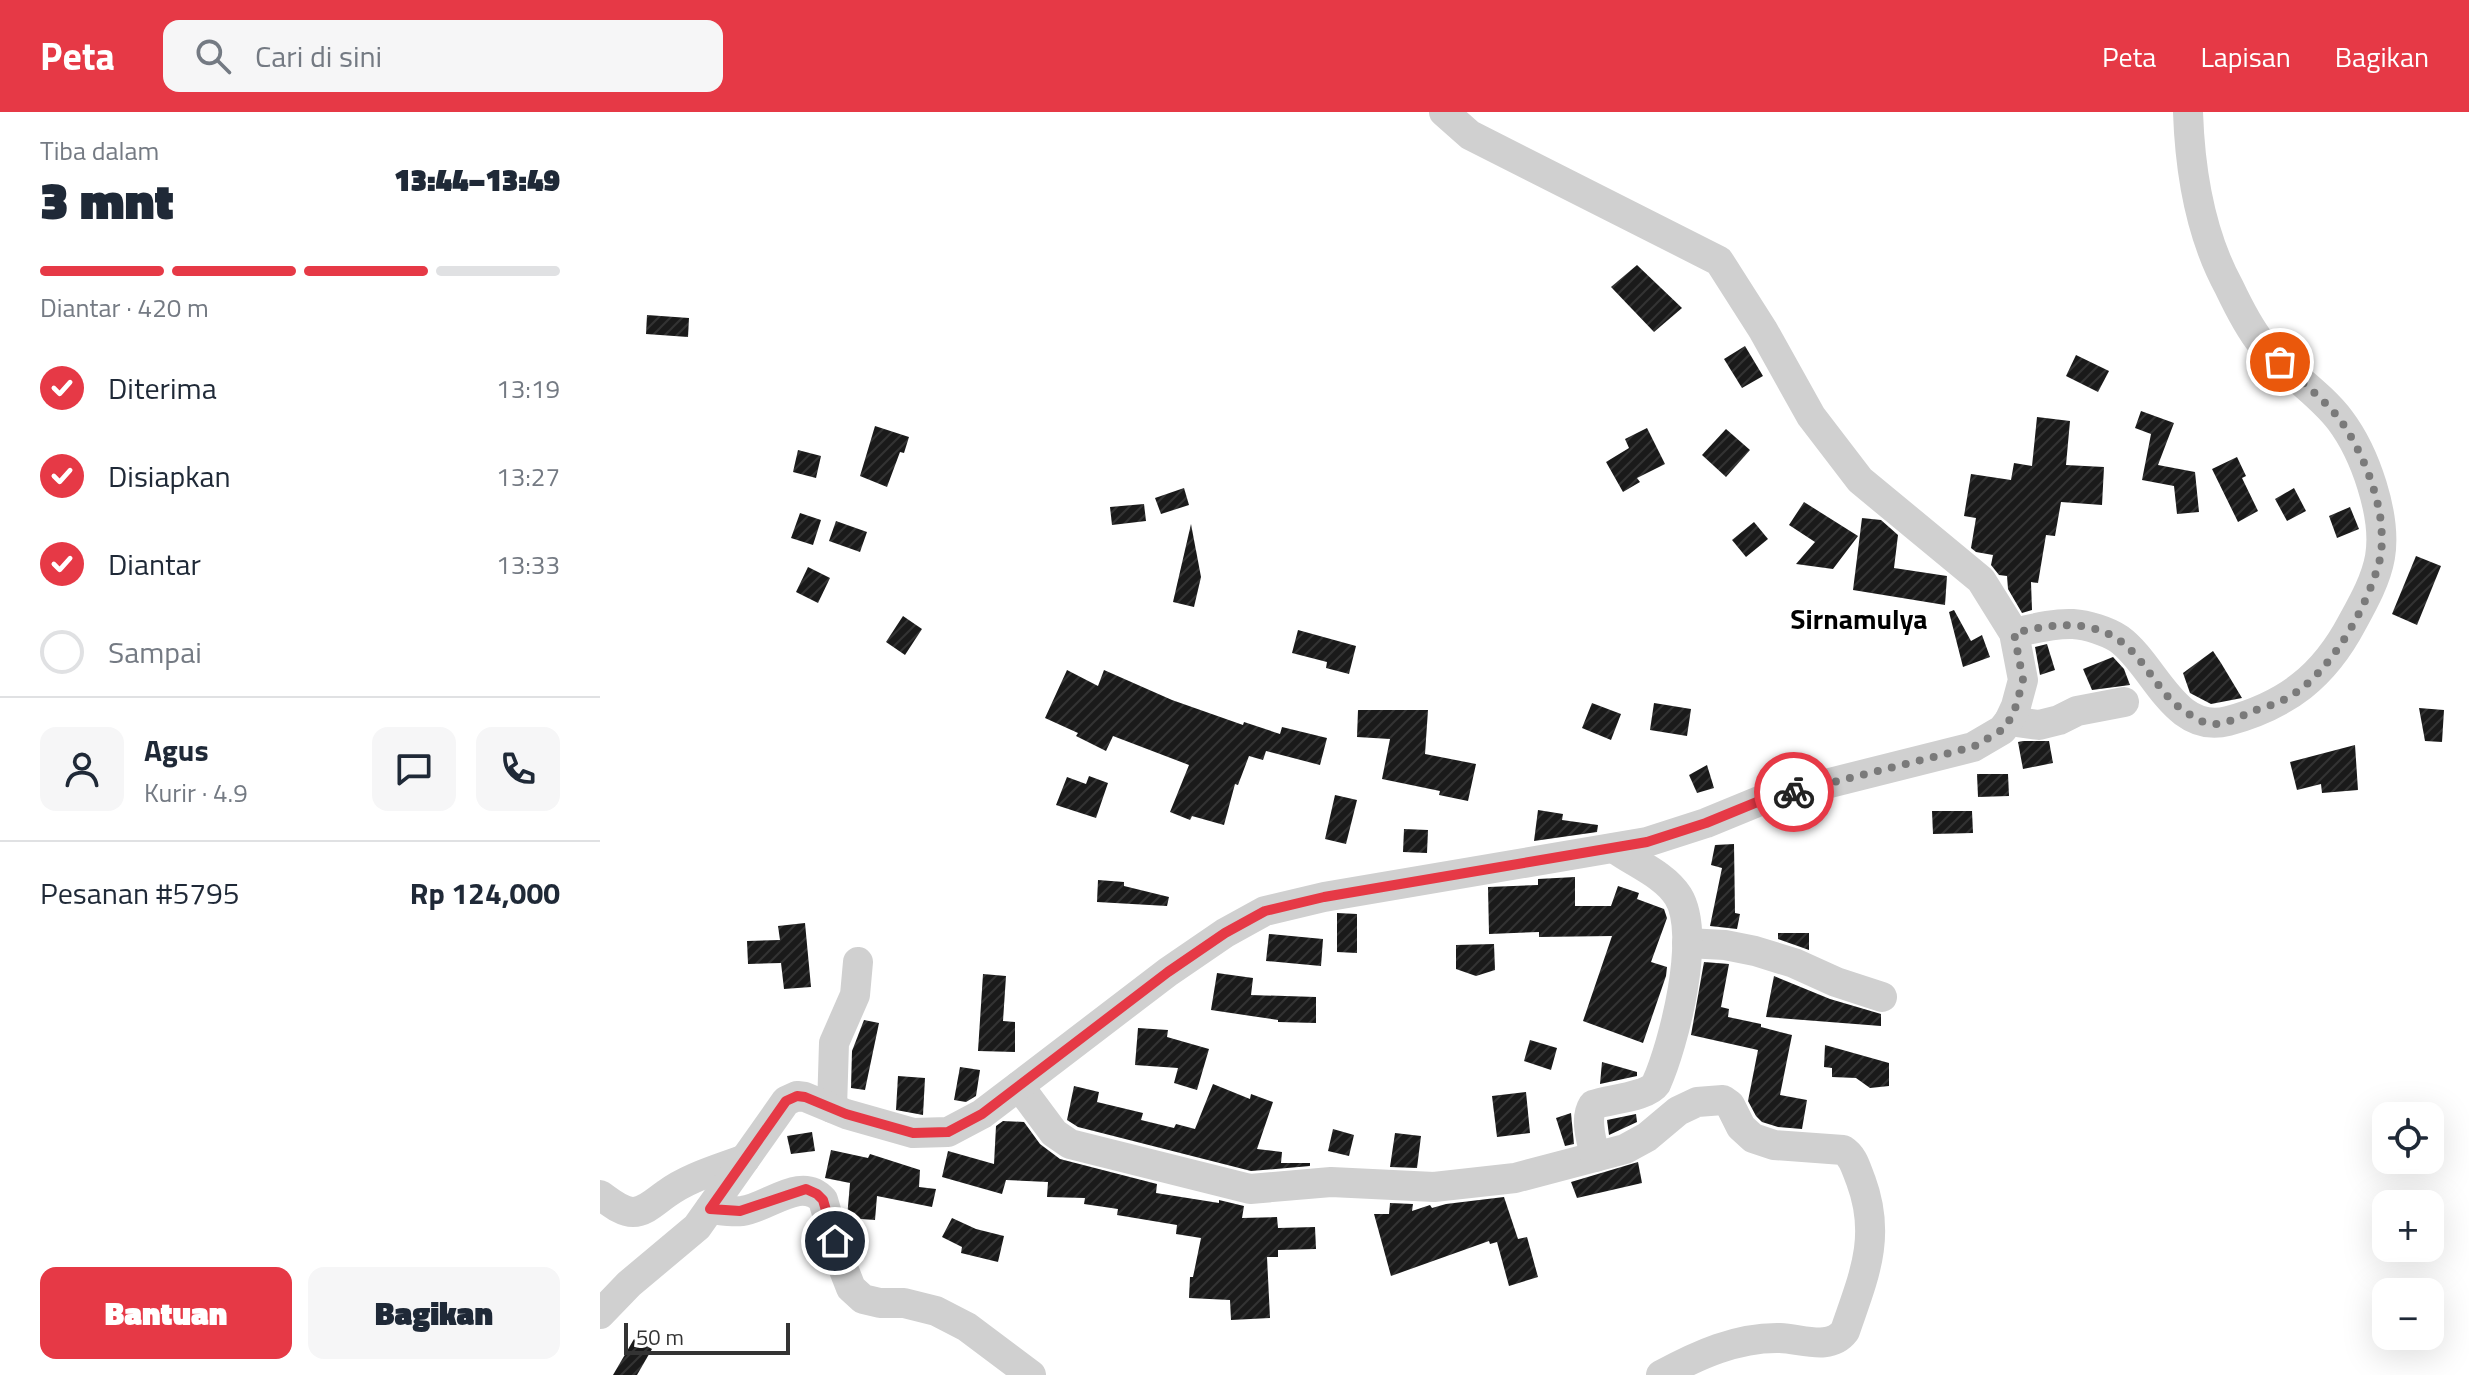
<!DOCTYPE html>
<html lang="id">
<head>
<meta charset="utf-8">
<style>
	body { margin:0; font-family:"Titillium Web",sans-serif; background:#f6f6f7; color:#1f2937; height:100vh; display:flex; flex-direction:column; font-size:30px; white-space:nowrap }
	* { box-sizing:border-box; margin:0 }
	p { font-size:26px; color:#747a83 }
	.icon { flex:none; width:44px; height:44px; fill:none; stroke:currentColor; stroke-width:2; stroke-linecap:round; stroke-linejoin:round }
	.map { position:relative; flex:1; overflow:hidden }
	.sheet { display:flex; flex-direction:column; background:#fff; width:600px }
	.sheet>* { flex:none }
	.tools { position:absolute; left:1772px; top:990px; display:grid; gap:16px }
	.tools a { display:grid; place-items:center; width:72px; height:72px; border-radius:16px; background:#fff; box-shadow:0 8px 32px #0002; font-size:40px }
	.scale { position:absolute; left:24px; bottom:20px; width:166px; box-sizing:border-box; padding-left:8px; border:4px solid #333; border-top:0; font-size:22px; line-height:28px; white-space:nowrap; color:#333; -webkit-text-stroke:6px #fff; paint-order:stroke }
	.pin { position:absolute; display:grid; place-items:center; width:68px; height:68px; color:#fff; margin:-34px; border:4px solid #fff; border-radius:50%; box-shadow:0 2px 8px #0007 }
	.courier { position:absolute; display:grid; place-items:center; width:80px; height:80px; margin:-40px; border:6px solid #e63946; border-radius:50%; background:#fff; color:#222; box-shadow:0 2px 10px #0007 }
	.head em { font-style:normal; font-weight:800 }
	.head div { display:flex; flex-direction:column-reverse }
	.head { display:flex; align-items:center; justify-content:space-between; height:136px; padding:0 40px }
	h1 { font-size:52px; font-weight:800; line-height:60px }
	.bar { display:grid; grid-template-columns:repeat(4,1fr); gap:12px 8px; align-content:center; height:96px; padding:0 40px }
	.bar i { height:10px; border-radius:6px; background:#e0e1e3 }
	.bar .on { background:#e63946 }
	.bar p { grid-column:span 4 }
	.line { display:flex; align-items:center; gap:20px; padding:0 40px; border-top:2px solid #e0e1e3 }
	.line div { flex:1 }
	.round { display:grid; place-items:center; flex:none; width:84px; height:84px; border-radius:16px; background:#f6f6f7 }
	ol { padding:0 40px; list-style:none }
	li { display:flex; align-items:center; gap:24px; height:88px }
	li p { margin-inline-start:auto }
	li .icon { padding:8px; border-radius:50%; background:#e63946; color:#fff; stroke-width:4 }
	li:last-child { color:#747a83 }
	li i { width:44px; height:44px; border:4px solid #e0e1e3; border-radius:50% }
	.primary-button { display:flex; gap:16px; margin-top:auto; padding:16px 40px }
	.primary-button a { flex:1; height:92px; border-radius:16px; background:#e63946; color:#fff; font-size:32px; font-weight:800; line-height:92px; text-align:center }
	.primary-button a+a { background:#f6f6f7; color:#1f2937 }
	header { display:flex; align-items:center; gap:48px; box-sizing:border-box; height:112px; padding:0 40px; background:#e63946; color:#fff }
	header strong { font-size:38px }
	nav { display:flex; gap:44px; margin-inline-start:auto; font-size:28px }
	.search { width:560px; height:72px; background:#f6f6f7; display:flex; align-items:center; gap:20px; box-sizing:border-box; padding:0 28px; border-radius:16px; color:#747a83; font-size:30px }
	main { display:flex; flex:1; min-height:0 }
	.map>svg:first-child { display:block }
</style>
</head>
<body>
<header>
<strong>Peta</strong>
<div class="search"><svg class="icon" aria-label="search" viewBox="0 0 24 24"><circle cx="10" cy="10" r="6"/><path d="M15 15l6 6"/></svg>Cari di sini</div>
<nav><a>Peta</a><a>Lapisan</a><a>Bagikan</a></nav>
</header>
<main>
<section class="sheet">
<div class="head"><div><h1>3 mnt</h1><p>Tiba dalam</p></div><em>13:44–13:49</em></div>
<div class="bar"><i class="on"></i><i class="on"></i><i class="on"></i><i></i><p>Diantar · 420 m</p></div>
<ol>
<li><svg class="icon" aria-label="check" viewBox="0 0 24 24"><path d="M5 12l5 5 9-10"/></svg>Diterima<p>13:19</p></li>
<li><svg class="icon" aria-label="check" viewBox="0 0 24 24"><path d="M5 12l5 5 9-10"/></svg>Disiapkan<p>13:27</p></li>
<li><svg class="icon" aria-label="check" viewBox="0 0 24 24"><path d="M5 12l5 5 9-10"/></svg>Diantar<p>13:33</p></li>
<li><i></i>Sampai</li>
</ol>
<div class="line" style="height:144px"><a class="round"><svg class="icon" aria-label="person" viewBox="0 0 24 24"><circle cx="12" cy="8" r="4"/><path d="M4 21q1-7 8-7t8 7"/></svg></a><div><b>Agus</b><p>Kurir · 4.9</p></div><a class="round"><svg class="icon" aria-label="chat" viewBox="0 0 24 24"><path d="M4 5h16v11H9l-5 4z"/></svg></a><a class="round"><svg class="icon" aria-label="phone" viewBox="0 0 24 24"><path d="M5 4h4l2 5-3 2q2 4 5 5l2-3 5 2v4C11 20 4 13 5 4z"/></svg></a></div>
<div class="line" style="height:104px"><div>Pesanan #5795</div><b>Rp 124,000</b></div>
<div class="primary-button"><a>Bantuan</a><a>Bagikan</a></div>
</section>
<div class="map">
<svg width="1869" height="1263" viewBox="0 0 1869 1263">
	<defs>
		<pattern id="building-hatch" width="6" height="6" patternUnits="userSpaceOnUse" patternTransform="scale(2)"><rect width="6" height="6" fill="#1a1a1a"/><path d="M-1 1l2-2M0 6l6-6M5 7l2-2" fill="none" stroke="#333"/></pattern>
	</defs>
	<rect width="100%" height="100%" fill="#fff"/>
	<!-- building -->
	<g fill="url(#building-hatch)">
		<path d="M1037 153 1082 196 1054 220 1011 175Z"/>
		<path d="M47 203 89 206 88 225 46 222Z"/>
		<path d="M1145 234 1163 264 1142 276 1124 247Z"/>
		<path d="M1476 243 1509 259 1498 280 1466 264Z"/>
		<path d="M1541 299 1574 311 1558 353 1595 360 1599 400 1577 402 1574 374 1542 368 1551 322 1535 316Z"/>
		<path d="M1437 305 1470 309 1466 353 1504 355 1502 393 1461 390 1455 424 1446 423 1438 471 1431 470 1432 498 1422 501 1408 477 1407 464 1399 463 1391 453 1393 443 1376 440 1371 436 1376 406 1364 404 1371 362 1411 368 1414 351 1432 354Z"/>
		<path d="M275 314 309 325 304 341 300 340 287 375 260 364Z"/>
		<path d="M1047 316 1065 352 1037 366 1040 370 1023 380 1006 350 1029 336 1025 327Z"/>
		<path d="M1126 317 1150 338 1126 365 1102 343Z"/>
		<path d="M198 338 221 344 216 366 193 360Z"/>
		<path d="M1637 345 1646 364 1642 366 1658 399 1638 410 1612 357Z"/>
		<path d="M584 376 589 393 561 402 555 386Z"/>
		<path d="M1694 376 1706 399 1687 409 1675 387Z"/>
		<path d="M1204 390 1258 424 1233 457 1196 452 1215 430 1189 413Z"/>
		<path d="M544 392 546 409 512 413 510 395Z"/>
		<path d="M1750 395 1759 417 1737 426 1729 404Z"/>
		<path d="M200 401 221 408 213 433 191 426Z"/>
		<path d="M1262 406 1281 408 1298 423 1294 456 1347 464 1345 493 1253 478Z"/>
		<path d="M236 409 267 420 260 440 229 429Z"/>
		<path d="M1154 410 1168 427 1146 445 1132 428Z"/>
		<path d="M591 412 601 465 594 495 573 490Z"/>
		<path d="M1816 444 1841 454 1817 513 1792 502Z"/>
		<path d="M208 455 230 466 218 491 196 480Z"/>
		<path d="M1354 498 1371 529 1382 523 1390 545 1363 555 1349 500Z"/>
		<path d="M303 504 322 517 305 543 286 530Z"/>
		<path d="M698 518 756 534 749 562 726 556 727 550 692 541Z"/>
		<path d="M1447 532 1455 558 1440 563 1435 535Z"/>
		<path d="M1613 539 1621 551 1642 586 1611 592 1590 581 1583 561Z"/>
		<path d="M1513 545 1524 557 1530 573 1492 578 1483 557Z"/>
		<path d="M467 558 498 574 504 558 572 588 643 613 644 610 680 622 682 615 727 626 720 653 666 639 663 648 649 644 638 673 635 672 624 713 592 704 590 708 570 700 589 653 513 624 506 639 476 624 478 621 445 606Z"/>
		<path d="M992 591 1021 602 1011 628 982 616Z"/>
		<path d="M1054 591 1091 597 1087 624 1050 618Z"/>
		<path d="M1819 596 1844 598 1842 630 1825 629Z"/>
		<path d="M758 598H828L825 642 876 652 868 689 839 683 840 679 782 667 790 627 757 625Z"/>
		<path d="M1423 629H1449L1453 651 1423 657 1418 630Z"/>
		<path d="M1755 633 1758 678 1722 681 1721 672 1697 678 1690 650Z"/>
		<path d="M1107 653 1114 676 1097 681 1089 663Z"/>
		<path d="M1377 662H1408L1409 684 1378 685Z"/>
		<path d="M489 664 508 671 496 706 456 693 467 665 486 672Z"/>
		<path d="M735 683 757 688 746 732 725 727Z"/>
		<path d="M938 698 963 702 962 708 998 713 997 720 934 729Z"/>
		<path d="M1332 699H1372L1373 721 1333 722Z"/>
		<path d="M804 717 828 718 827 741 803 740Z"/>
		<path d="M1134 732 1135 801 1140 802 1137 817 1110 814 1122 756 1111 753 1115 733Z"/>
		<path d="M975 765V794H1011L1018 774 1039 781 1037 787 1064 797 1067 806 1051 850 1067 855 1066 864 1043 931 983 909 1012 824 939 825V820L889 822 888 775 938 773V767Z"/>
		<path d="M498 768 524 770V774L569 785 567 794 497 790Z"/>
		<path d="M737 801 757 802V841L737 840Z"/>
		<path d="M205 811 211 875 184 877 181 851 148 852 147 829 180 828 178 814Z"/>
		<path d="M1178 821H1209V838L1178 827Z"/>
		<path d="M669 822 723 827 721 854 666 849Z"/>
		<path d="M894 832 895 858 876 864 856 857V833Z"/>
		<path d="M1104 850 1129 852 1121 895 1129 897 1128 905 1161 912V915L1192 923 1180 983 1207 988 1202 1017 1178 1015 1162 1010 1156 1004 1148 989 1158 938 1091 923Z"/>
		<path d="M617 861 653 866 651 883 716 885V911L678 910V908L611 898Z"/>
		<path d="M383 862 406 864 403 909 415 910V940L378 939Z"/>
		<path d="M1174 864 1230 887 1281 902V914L1166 905Z"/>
		<path d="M264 908 279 911 265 978 251 976 252 939Z"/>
		<path d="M538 916 568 918 567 925 609 937 597 978 574 971 578 956 535 953Z"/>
		<path d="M930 928 957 936 951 958 924 949Z"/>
		<path d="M1225 933 1289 951V974L1270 976 1256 966 1232 965V956L1224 955Z"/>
		<path d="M1002 950 1037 960V964L1000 972Z"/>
		<path d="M360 955 380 958 376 984 366 990 354 988Z"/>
		<path d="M298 964 325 966 323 1003 296 998Z"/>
		<path d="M613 972 650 987 651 982 673 990 657 1037 682 1040 681 1051H710V1054L651 1059 478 1015 467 1008 474 974 499 980 497 990 543 1001 541 1008 574 1016 576 1012 595 1017Z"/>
		<path d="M926 980 930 1021 897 1025 892 984Z"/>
		<path d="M971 1001 974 1032 965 1034 956 1006Z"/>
		<path d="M1036 1002 1037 1010 1009 1023 1007 1008Z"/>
		<path d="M403 1009 424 1010 440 1032 460 1047 557 1072 556 1081 619 1091V1088L644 1094 642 1106 677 1105 678 1116 715 1115 716 1137 678 1138V1145H667L670 1206 631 1208 630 1188 589 1186 590 1165H593L601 1126 576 1122 577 1113 517 1103 518 1097 484 1092 485 1086 447 1085 448 1070 406 1068 402 1082 342 1065 348 1039 394 1052 396 1014Z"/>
		<path d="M733 1017 754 1023 749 1044 728 1039Z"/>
		<path d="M212 1020 215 1039 191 1042 187 1024Z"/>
		<path d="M795 1021 821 1024 817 1056 790 1055Z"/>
		<path d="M231 1038 268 1046 270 1042 320 1058 319 1075 336 1077 332 1095 277 1084 275 1108 247 1106 250 1071 225 1066Z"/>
		<path d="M1038 1050 1042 1071 977 1086 971 1070Z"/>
		<path d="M904 1085 918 1127 927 1125 938 1165 909 1174 897 1130 890 1132 889 1129 791 1164 774 1102H789L790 1091 813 1092 812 1099 830 1093 832 1096 846 1092Z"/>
		<path d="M352 1106 376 1117 404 1124 398 1150 361 1141 362 1135 342 1125Z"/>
		<path d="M34 1227 52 1237 37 1263H13Z"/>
	</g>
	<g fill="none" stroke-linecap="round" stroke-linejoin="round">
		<!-- minor -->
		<g stroke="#d0d0d0" stroke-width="30">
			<path d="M1414 521C1432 517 1454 511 1473 512 1487 513 1507 519 1519 527 1555 553 1574 623 1628 609 1687 593 1724 564 1752 511 1763 491 1776 468 1780 445 1787 404 1765 341 1740 308 1719 280 1685 260 1662 232 1649 216 1638 194 1629 175 1600 122 1590 60 1588 0"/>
			<path d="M1409 609 1439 613 1459 608 1477 599 1524 590"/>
			<path d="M1087 831 1125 833 1155 839 1194 851 1236 870 1282 885"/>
			<path d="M419 974 454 1021 470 1032 650 1077 731 1070 834 1075 915 1066 1025 1037 1047 1025 1078 999 1097 990 1123 988 1130 993 1141 1015 1153 1026 1174 1033 1243 1038C1254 1045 1256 1057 1261 1069 1282 1126 1263 1166 1245 1219 1230 1239 1203 1227 1180 1226 1137 1225 1098 1243 1061 1263"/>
			<path d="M232 996 234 931 255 883 258 850"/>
			<path d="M995 1045C992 1029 984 1007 993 993 1010 987 1047 985 1056 972 1074 932 1102 822 1078 784 1064 762 1034 751 1014 736"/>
			<path d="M0 1083C9 1089 21 1100 33 1100 45 1100 56 1089 66 1082 89 1065 119 1057 145 1047"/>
			<path d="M110 1097C120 1098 131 1100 142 1099 168 1096 201 1063 223 1088L242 1153 251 1176 263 1187 280 1191H304L336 1199 367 1215 431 1263"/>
			<path d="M0 1202 29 1172 97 1115 186 989 197 984 205 985 246 1002 313 1021 348 1020 382 1002 568 860 625 821 665 799 724 785 1047 730 1106 711 1162 688 1373 635 1402 618 1409 609 1416 594 1423 568 1414 521 1381 468 1260 368 1211 304 1163 218 1119 149 870 23 844 0"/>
		</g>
	</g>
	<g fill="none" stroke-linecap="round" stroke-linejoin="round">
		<!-- done -->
		<path stroke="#7a7a7a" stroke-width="8" stroke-dasharray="0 14.4" d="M1194 680 1373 635 1402 618 1409 609 1416 594 1423 568 1414 521C1459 510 1504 505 1537 545 1552 562 1562 582 1580 596 1589 602 1601 611 1612 612 1626 613 1641 604 1653 599 1664 595 1677 592 1687 586 1731 562 1768 494 1780 447 1783 434 1782 412 1779 398 1773 368 1759 335 1741 309 1725 287 1699 269 1680 250"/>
		<!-- route -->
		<path stroke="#e63946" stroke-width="10" d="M235 1129 223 1088 217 1082 206 1077 140 1099 110 1097 186 989 197 984 205 985 246 1002 313 1021 348 1020 382 1002 568 860 625 821 665 799 724 785 1047 730 1106 711 1162 688 1194 680"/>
	</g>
	<g text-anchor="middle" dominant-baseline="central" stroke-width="8" stroke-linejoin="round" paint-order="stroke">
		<!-- quarter labels -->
		<g font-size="28" font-weight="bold" fill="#000" stroke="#fff">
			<text x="1259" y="506">Sirnamulya</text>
		</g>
	</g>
</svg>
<div class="tools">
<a><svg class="icon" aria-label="locate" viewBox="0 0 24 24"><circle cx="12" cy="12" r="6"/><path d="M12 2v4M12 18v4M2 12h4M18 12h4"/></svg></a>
<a>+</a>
<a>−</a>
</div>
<div class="scale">50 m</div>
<div class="pin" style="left:1680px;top:250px;background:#ea580c"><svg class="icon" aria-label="bag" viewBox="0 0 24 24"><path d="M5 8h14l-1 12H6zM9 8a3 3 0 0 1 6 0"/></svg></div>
<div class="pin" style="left:235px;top:1129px;background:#1f2937"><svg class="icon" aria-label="home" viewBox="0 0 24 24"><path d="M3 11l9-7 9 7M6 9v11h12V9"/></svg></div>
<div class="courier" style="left:1194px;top:680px"><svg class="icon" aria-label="bike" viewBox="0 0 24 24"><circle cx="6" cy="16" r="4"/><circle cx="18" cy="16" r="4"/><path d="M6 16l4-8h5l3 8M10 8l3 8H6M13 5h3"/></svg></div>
</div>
</main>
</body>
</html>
